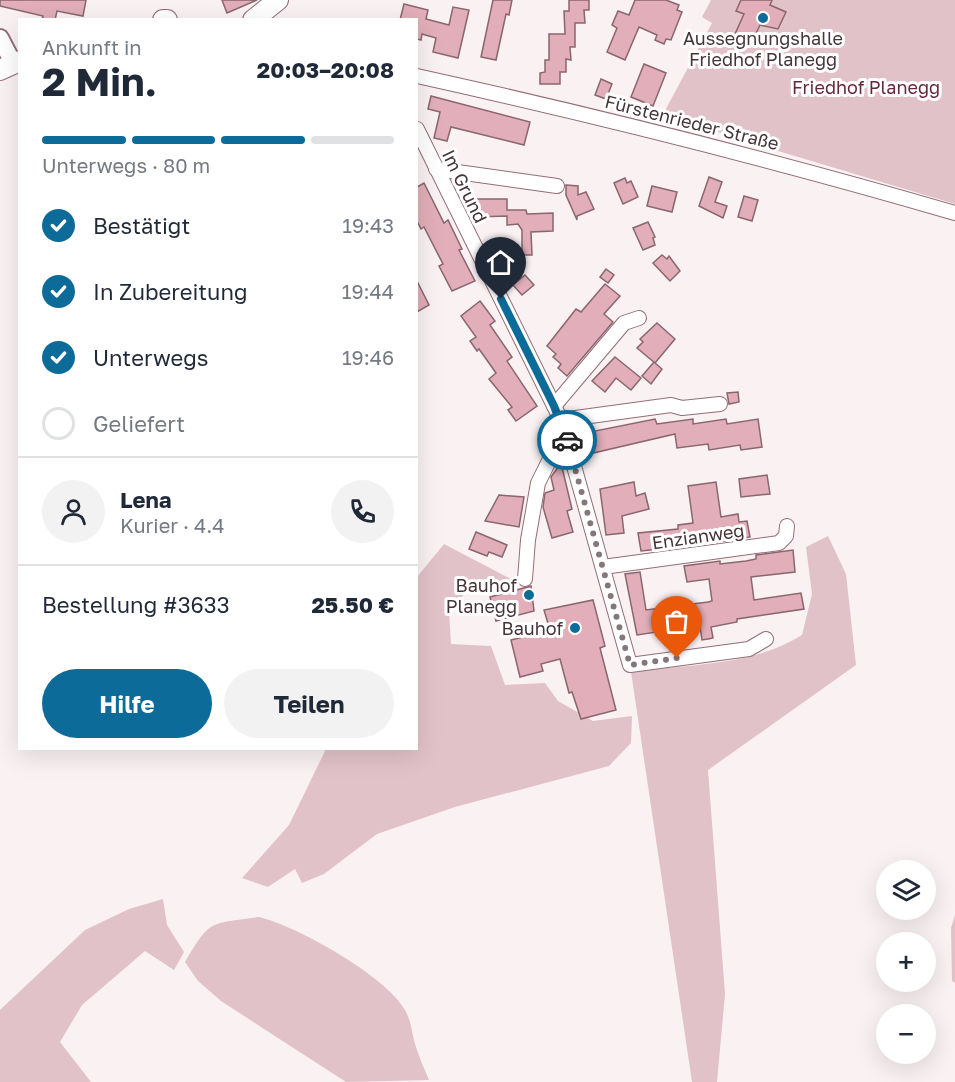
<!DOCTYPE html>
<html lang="de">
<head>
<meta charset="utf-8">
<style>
	body { margin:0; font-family:"Golos Text",sans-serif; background:#f2f2f3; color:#1f2937; height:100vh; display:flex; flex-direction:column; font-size:22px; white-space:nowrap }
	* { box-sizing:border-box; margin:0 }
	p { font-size:20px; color:#747a83 }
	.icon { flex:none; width:33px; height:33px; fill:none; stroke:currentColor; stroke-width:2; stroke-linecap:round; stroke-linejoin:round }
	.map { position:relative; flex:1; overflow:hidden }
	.sheet { position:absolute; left:18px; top:18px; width:400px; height:732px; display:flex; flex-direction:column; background:#fff; border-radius:0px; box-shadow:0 6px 24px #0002 }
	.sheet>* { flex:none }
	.controls { position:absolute; left:876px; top:860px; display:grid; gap:12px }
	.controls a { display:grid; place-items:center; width:60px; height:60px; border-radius:50%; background:#fff; box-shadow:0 6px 24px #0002; font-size:30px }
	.pin { position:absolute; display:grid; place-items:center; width:51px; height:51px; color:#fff; margin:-62px -26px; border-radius:50% 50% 50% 0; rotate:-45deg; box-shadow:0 0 6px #0007 }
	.pin .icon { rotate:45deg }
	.courier { position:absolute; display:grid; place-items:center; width:60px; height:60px; margin:-30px; border:4px solid #0d6b9a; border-radius:50%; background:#fff; color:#222; box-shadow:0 2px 8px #0007 }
	.head em { font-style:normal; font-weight:700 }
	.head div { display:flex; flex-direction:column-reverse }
	.head { display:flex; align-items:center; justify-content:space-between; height:102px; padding:0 24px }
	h1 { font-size:39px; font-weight:700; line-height:45px }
	.bar { display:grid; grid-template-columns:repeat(4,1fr); gap:9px 6px; align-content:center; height:72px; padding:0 24px }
	.bar i { height:8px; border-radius:4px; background:#e0e1e3 }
	.bar .active { background:#0d6b9a }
	.bar p { grid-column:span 4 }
	.line { display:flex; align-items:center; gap:15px; padding:0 24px; border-top:2px solid #e0e1e3 }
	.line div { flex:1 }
	.round { display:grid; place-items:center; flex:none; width:63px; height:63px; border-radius:32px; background:#f2f2f3 }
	ol { padding:0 24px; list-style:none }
	li { display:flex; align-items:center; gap:18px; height:66px }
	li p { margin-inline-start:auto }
	li .icon { padding:6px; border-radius:50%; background:#0d6b9a; color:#fff; stroke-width:4 }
	li:last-child { color:#747a83 }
	li i { width:33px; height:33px; border:3px solid #e0e1e3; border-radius:50% }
	.primary-button { display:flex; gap:12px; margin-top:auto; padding:12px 24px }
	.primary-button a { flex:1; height:69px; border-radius:36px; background:#0d6b9a; color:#fff; font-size:24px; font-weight:700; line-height:69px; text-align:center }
	.primary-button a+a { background:#f2f2f3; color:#1f2937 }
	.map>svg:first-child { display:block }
</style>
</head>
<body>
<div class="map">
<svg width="955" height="1082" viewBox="0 0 955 1082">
	<rect width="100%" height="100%" fill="#faf1f3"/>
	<!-- green -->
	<g fill="#e2c2c9">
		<path d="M711 0H955V204L768 148 755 135 749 133H722L661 118 712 23 702 17Z"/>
		<path d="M828 536 846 574 856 665 708 770 725 994 717 1082H692L630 665 639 671C693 664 755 665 802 635L812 594 806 547Z"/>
		<path d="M444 544 511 579 469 589 449 611 451 644 491 646 505 685 545 683 558 701 593 721 632 716 631 743 609 766 455 807 377 834 324 874 302 883 295 869 268 887 242 878 289 825 326 749 417 748V577Z"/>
		<path d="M163 899 167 925 184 952 174 970 145 951 82 1005 60 1042 91 1082H0V1010L85 930 129 909Z"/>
		<path d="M955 915V983L952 981 951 928Z"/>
		<path d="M259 917C297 926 386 976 405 1010 412 1022 412 1037 417 1050 420 1060 425 1070 429 1080L346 1082 221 1001 198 981 185 962C211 918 210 924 259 917Z"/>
	</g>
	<!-- building -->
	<g fill="#e1aeb9" stroke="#8a666e" stroke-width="1.5">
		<path d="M0 0H86L83 16 57 11 55 20H42L43 16 0 6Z"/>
		<path d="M222 0H257L227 13Z"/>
		<path d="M493 0H512L509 15 506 14 496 60 481 57Z"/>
		<path d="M569 0H589V10H584L585 23H575V47H570L571 60 566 59V72H560V84H540V73L545 72V60H549V34H565L564 11H569Z"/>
		<path d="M635 0H666L679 5 677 10 682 12 671 40 666 39 664 44 655 40 657 35 639 27 625 60 607 52 617 28 612 25 618 11 629 15Z"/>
		<path d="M741 0H772L770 5 786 12 778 29 760 25 752 42 735 34 744 14 736 11Z"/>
		<path d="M404 4 428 10 426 19 449 25 453 7 469 10 458 58 433 52 436 38 422 34 421 40 417 39V20H400Z"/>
		<path d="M644 64 666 73 653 106 631 97Z"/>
		<path d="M601 79 612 84 606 99 595 95Z"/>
		<path d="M431 96 530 122 524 145 451 127 447 141 434 138 440 112 428 109Z"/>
		<path d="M709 177 722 182 715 202 727 206 723 218 699 206Z"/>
		<path d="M625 178 627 183 631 181 638 197 623 204 614 183Z"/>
		<path d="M424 183 444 223 448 220 462 249 459 250 475 281 452 291 439 266 443 264 424 227 421 229 417 221V187Z"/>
		<path d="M566 185 578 186V195L586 192 594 209 577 216V220L566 195Z"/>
		<path d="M652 186 677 192 672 212 647 206Z"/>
		<path d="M744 196 758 200 752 221 738 217Z"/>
		<path d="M476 199H507V210H526L527 214 553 213V231L531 232 532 255H522V230L518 224 507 225V216L476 217Z"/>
		<path d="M648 222 655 237 653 238 655 245 643 250 633 228Z"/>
		<path d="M662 255 667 259 669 256 680 271 670 281 653 263Z"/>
		<path d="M606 269 614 275 608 283 600 277Z"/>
		<path d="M525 275 534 285 522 295 513 285Z"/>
		<path d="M417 281 429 305 417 312Z"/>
		<path d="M605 284 620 296 604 314 613 322 567 376 558 368 561 364 553 357 556 354 547 346 576 309 581 312Z"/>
		<path d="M480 301 495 321 490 325 512 357 507 361 537 406 516 421 508 410 512 407 489 379 496 373 479 349 477 351 470 341 476 337 461 316Z"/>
		<path d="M657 323 675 339 655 363 637 348 643 342 640 339Z"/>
		<path d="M615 357 641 378 631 390 616 378 605 392 592 381Z"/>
		<path d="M654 362 662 369 651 384 642 376Z"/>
		<path d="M738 392 739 402 729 404 727 393Z"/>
		<path d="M655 419 657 424 693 419V424L726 419 727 424 758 419 762 447 741 450 740 445 709 450 708 444 677 448 675 434 589 454 585 433Z"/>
		<path d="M561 463 572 509 567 511 573 532 552 538 543 507 545 493 554 490 551 477Z"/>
		<path d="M767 475 770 494 741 497 739 479Z"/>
		<path d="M634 482 636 496 645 493 649 509 622 516 624 533 606 535 600 489Z"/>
		<path d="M716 482 721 517 738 514 739 522 747 521 750 537 718 542 717 537 668 544 669 548 641 551 638 533 678 529V525L693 523 688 486Z"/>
		<path d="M499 495 524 497 519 527 485 521Z"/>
		<path d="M476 532 507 545 502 557 489 552 487 556 469 549Z"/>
		<path d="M793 550 795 572 751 577 754 600 801 593 804 609 737 619V622L711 627 713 638 708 639 702 640 700 626 674 630 676 644 665 645 663 631 637 635 625 574 640 572 646 610 708 602 712 601 709 579 687 582 684 566 720 561V564L746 561 756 559V555Z"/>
		<path d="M531 586 534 611 496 621 490 597Z"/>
		<path d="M593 600 605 646 600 648 616 710 581 719 572 692 569 693 560 659 541 664 543 671 520 677 511 640 550 630 544 610Z"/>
	</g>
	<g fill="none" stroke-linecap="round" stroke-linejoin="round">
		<!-- minor casing -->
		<g stroke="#926e76" stroke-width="16">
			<g id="minor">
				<path d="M417 76C598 116 777 161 955 213"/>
				<path d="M417 129 561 420 630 665 749 649 766 639"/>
				<path d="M436 169 557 186"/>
				<path d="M554 406 624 323 639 318"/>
				<path d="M561 420 671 405 682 408 720 404"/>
				<path d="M603 567 779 543 786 536 787 526"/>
				<path d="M525 579 528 540 538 483 564 431"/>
			</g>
		</g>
		<!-- tertiary casing -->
		<g stroke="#926e76" stroke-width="20">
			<path id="tertiary" d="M0 38 13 63"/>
		</g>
		<!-- secondary casing -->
		<g stroke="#926e76" stroke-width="22">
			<g id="secondary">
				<path d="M163 20H167"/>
				<path d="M253 20 278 0"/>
				<path d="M0 70 20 61"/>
			</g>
		</g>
		<!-- minor -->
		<use href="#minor" stroke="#fff" stroke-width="14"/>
		<!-- tertiary -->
		<use href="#tertiary" stroke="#fff" stroke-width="16"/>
		<!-- secondary -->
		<use href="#secondary" stroke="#fff" stroke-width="20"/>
	</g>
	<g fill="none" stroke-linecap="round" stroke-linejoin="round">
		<!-- done -->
		<path stroke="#847779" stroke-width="6" stroke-dasharray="0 10.8" d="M567 440 630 665 677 658"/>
		<!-- route -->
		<path stroke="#0d6b9a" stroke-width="8" d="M501 299 554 406 567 440"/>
	</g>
	<!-- markers -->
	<g fill="#0d6b9a" stroke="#fff" stroke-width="2">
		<circle cx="763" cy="18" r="6"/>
		<circle cx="529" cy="595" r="6"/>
		<circle cx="575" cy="628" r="6"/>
	</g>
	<g text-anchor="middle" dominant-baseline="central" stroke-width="6" stroke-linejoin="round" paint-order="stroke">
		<!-- poi labels -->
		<g font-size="18" fill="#453538" stroke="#fff" text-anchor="end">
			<text x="763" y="38" text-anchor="middle">Aussegnungshalle<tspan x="763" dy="21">Friedhof Planegg</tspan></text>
			<text x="517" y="585">Bauhof<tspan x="517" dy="21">Planegg</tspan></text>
			<text x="563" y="628">Bauhof</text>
		</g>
		<!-- park labels -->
		<g font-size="18" fill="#652739" stroke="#fff">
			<text x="866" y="87">Friedhof Planegg</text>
		</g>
		<!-- street labels -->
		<g font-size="18" fill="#453538" stroke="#fff">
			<text transform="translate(692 122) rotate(14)">Fürstenrieder Straße</text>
			<text transform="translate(465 186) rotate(64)">Im Grund</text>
			<text transform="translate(698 536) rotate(-8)">Enzianweg</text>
		</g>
	</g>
</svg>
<div class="controls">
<a><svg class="icon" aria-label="layers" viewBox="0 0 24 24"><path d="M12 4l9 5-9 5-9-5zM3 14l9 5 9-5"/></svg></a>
<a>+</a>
<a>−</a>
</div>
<div class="pin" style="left:677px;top:658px;background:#ea580c"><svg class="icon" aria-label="bag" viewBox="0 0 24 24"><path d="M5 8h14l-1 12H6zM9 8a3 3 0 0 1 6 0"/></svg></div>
<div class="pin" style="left:501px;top:299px;background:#1f2937"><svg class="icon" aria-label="home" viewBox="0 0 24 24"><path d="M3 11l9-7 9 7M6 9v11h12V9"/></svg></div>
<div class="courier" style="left:567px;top:440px"><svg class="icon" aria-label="car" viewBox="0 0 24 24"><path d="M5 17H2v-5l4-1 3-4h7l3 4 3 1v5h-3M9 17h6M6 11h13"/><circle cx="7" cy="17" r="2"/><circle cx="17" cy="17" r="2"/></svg></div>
<section class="sheet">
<div class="head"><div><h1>2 Min.</h1><p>Ankunft in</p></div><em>20:03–20:08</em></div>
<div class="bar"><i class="active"></i><i class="active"></i><i class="active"></i><i></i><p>Unterwegs · 80 m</p></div>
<ol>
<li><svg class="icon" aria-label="check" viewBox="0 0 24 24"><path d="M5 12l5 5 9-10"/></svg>Bestätigt<p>19:43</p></li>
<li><svg class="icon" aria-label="check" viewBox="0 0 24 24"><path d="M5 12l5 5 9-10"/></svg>In Zubereitung<p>19:44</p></li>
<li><svg class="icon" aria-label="check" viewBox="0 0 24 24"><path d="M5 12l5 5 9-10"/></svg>Unterwegs<p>19:46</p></li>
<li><i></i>Geliefert</li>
</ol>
<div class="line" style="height:108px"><a class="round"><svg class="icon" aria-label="person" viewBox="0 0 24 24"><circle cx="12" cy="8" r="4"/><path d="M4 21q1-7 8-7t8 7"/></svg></a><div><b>Lena</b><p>Kurier · 4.4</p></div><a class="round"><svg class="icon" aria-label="phone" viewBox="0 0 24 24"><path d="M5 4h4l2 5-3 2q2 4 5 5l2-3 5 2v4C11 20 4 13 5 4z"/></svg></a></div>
<div class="line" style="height:78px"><div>Bestellung #3633</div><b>25.50 €</b></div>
<div class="primary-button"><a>Hilfe</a><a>Teilen</a></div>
</section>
</div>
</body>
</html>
